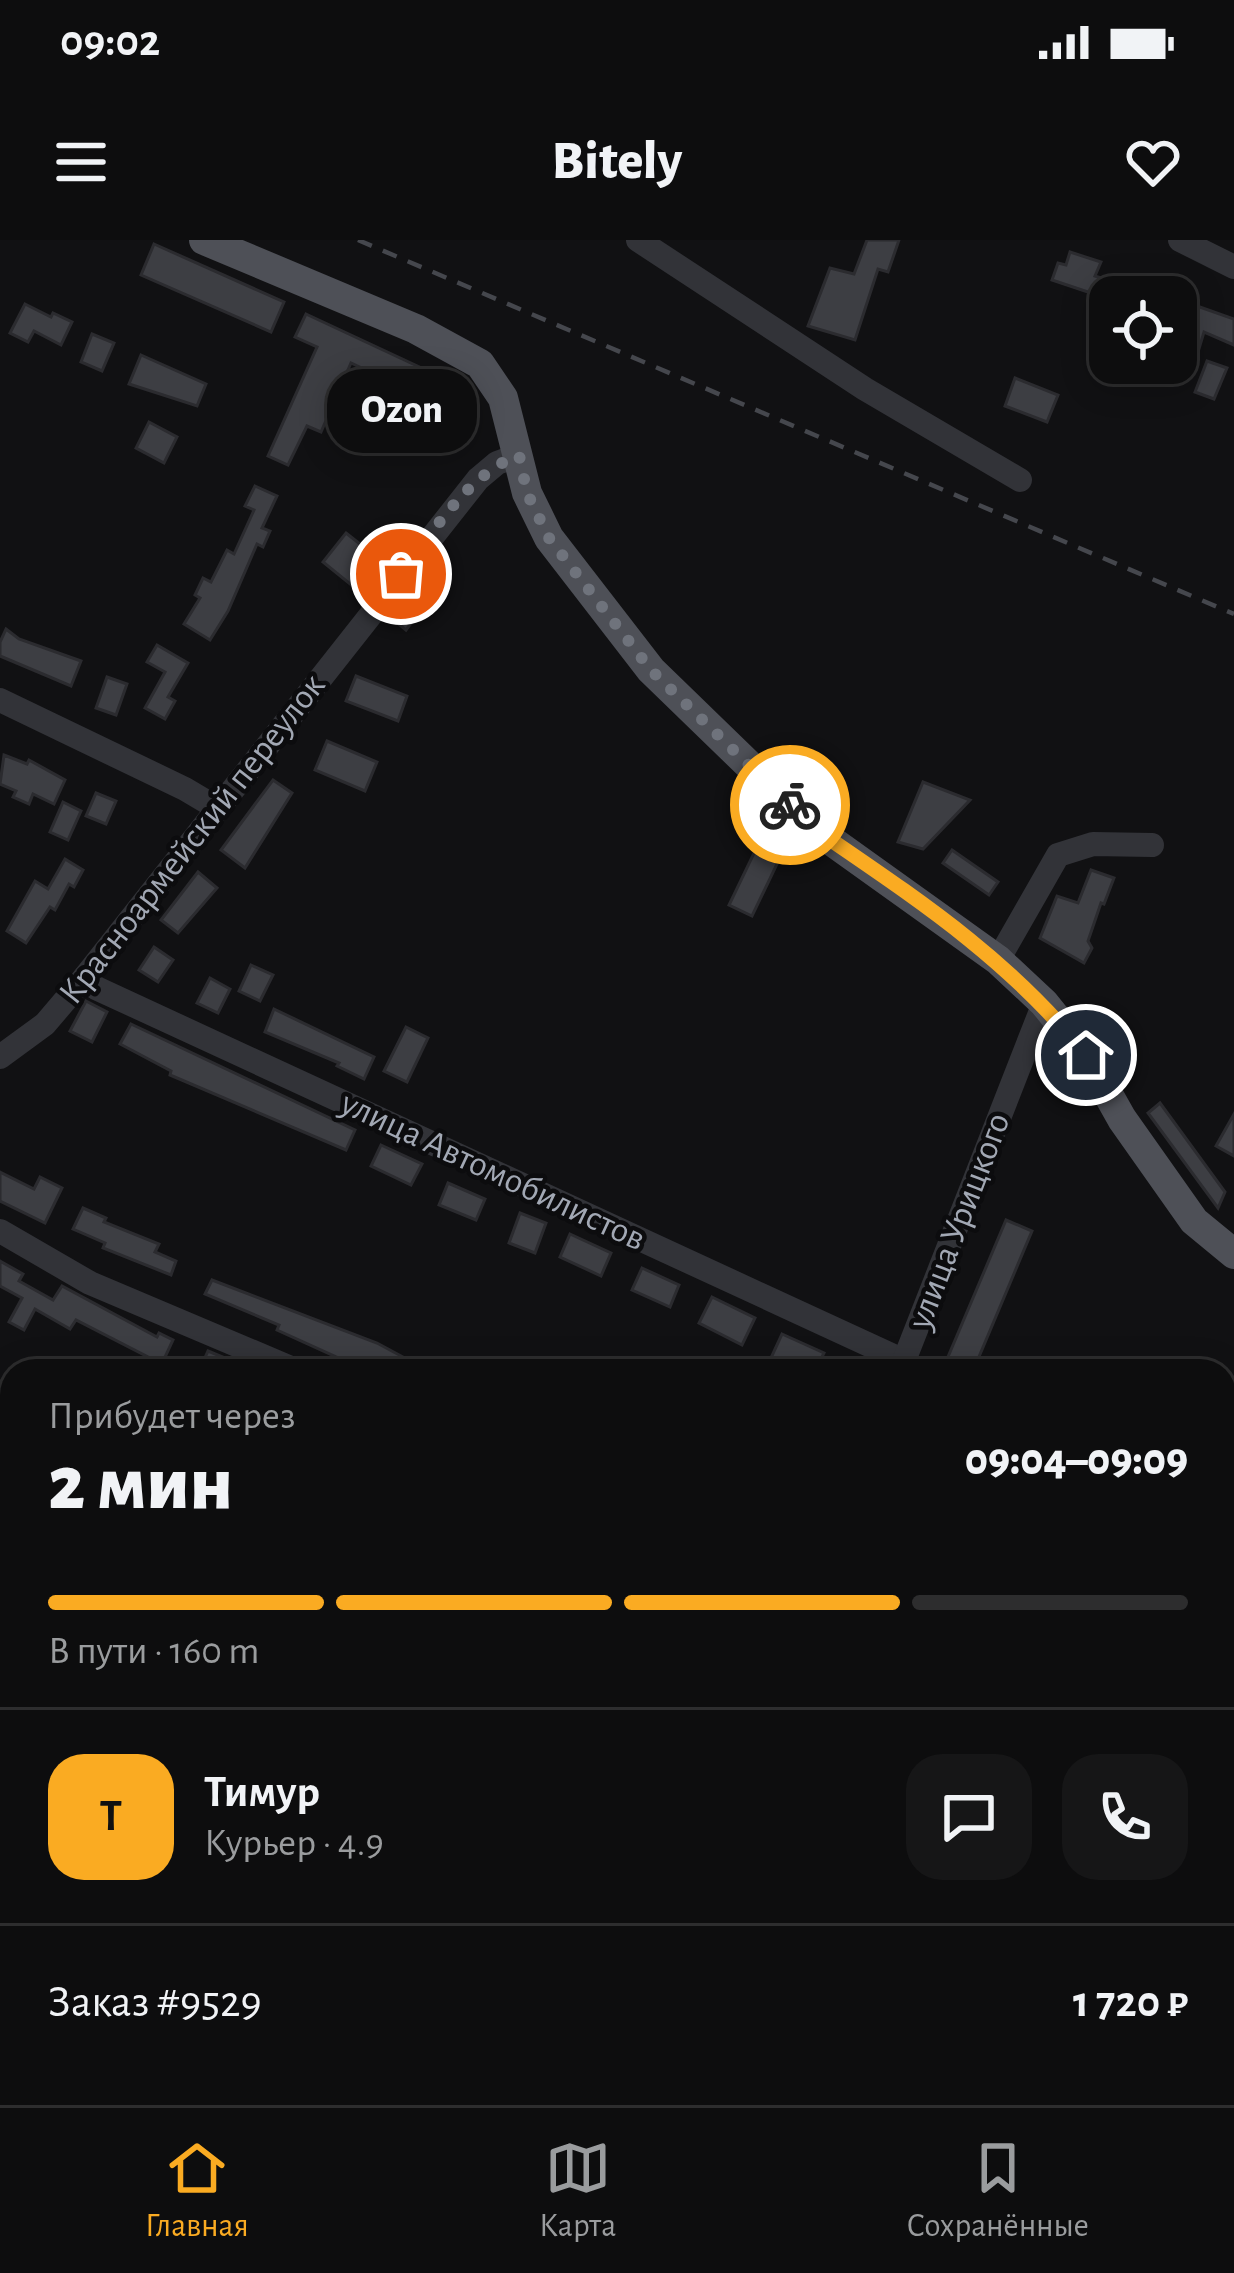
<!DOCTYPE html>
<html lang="ru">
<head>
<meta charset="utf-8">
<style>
	body { margin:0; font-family:"Alegreya Sans",sans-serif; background:#161617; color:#f1f3f6; height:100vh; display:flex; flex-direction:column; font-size:45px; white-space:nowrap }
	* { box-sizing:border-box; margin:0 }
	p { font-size:39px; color:#9a9c9e }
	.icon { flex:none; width:66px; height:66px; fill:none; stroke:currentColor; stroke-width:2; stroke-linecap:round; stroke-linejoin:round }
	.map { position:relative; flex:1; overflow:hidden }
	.side { position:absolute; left:0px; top:1119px; width:1236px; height:747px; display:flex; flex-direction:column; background:#0d0d0e; border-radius:36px 36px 0 0; box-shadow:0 6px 30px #0003,0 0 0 3px #2d2d2e }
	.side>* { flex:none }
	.tools { position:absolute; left:1089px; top:36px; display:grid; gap:24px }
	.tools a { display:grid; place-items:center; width:108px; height:108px; border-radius:24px; background:#0d0d0e; box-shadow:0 6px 30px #0003,0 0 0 3px #2d2d2e; font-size:60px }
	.pin { position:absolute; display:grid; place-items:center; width:102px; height:102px; color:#fff; margin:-51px; border:6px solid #fff; border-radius:50%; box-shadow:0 3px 12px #0007 }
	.courier { position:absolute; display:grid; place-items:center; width:120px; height:120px; margin:-60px; border:9px solid #faab22; border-radius:50%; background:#fff; color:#222; box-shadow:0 3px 15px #0007 }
	.bubble { position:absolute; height:84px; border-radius:36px; background:#0d0d0e; box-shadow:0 6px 30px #0003,0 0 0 3px #2d2d2e; font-size:39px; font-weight:800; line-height:84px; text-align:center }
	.overview em { font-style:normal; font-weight:800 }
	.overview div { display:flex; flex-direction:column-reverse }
	.overview { display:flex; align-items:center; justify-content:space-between; height:204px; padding:0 48px }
	h1 { font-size:78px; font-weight:800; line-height:90px }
	.bar { display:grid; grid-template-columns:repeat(4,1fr); gap:18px 12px; align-content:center; height:144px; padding:0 48px }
	.bar i { height:15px; border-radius:9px; background:#2d2d2e }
	.bar .on { background:#faab22 }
	.bar p { grid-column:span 4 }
	.line { display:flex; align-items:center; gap:30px; padding:0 48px; border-top:3px solid #2d2d2e }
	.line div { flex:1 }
	.round { display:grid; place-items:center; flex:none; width:126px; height:126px; border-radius:36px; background:#161617 }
	.status { display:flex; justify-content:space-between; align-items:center; height:84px; padding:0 60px; background:#0d0d0e; direction:ltr }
	.status svg { height:33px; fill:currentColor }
	header { display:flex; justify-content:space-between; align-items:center; height:156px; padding:0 48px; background:#0d0d0e; font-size:54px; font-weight:800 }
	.tabs { display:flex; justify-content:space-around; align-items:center; height:168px; border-top:3px solid #2d2d2e; background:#0d0d0e; font-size:33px; color:#9a9c9e }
	.tabs a { display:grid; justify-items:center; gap:6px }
	.tabs .on { color:#faab22 }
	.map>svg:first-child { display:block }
</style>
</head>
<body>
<div class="status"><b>09:02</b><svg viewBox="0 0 49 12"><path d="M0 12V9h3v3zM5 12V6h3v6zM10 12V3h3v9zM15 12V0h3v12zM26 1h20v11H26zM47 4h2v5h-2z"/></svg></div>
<header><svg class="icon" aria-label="menu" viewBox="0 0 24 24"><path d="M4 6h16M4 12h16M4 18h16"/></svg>Bitely<svg class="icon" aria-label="heart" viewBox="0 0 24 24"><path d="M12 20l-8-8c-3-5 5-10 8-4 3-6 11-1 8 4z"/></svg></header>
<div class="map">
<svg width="1234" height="1865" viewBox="0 0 1234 1865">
	<rect width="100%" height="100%" fill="#111113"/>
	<!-- building -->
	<g fill="#3d3e43" stroke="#2b2b2f" stroke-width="3">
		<path d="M867 0H899L888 32 878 29 855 100 808 86 830 28 854 34Z"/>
		<path d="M154 4 284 62 271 92 141 35Z"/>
		<path d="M1070 12 1101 22 1095 36 1159 57H1110L1109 66 1095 61 1097 55 1052 40 1058 23 1066 25Z"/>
		<path d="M25 64 51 77 53 73 72 82 61 105 34 91 28 102 10 93Z"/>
		<path d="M1197 66 1234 79V105L1204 92 1198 112 1184 107Z"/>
		<path d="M306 74 445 139 434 162 351 123 321 192 307 186 288 225 268 216 317 107 295 97Z"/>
		<path d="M92 94 114 103 102 131 81 122Z"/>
		<path d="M141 115 206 144 197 166 129 144Z"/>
		<path d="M1207 121 1227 128 1214 159 1195 152Z"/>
		<path d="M1015 138 1058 155 1047 182 1005 166Z"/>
		<path d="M149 182 177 197 164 223 136 208Z"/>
		<path d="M255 246 277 256 262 288 270 291 263 307 257 304 228 371 210 400 184 384 200 358 195 355 203 338 211 342 227 310 234 314 254 270 245 266Z"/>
		<path d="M346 293 379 319 355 348 323 322Z"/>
		<path d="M417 343 432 355 406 390 390 377Z"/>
		<path d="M6 389 19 399 81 421 71 446 0 416V402Z"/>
		<path d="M157 405 188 423 168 457 175 461 165 479 145 468 165 432 147 422Z"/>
		<path d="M356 436 407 456 398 481 346 461Z"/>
		<path d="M107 437 127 444 116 475 96 468Z"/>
		<path d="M327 501 377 522 365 551 315 530Z"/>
		<path d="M4 515 27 524 29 520 65 540 54 564 33 554 29 564 13 557 16 551 0 544Z"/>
		<path d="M273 540 292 553 245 628 221 610Z"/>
		<path d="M923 542 970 560 923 609 898 602Z"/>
		<path d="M96 553 116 561 106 584 86 576Z"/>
		<path d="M63 562 81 571 68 600 50 592Z"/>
		<path d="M952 610 998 642 989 655 943 623Z"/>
		<path d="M755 611 778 622 752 676 729 665Z"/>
		<path d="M65 619 83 630 74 647 69 644 55 670 50 667 26 703 7 691 35 641 48 649Z"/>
		<path d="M1091 630 1114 638 1104 664 1101 663 1088 701 1092 708 1084 723 1040 698 1057 656 1078 663Z"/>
		<path d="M198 632 217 648 178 693 161 680Z"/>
		<path d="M154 707 173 720 158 742 139 730Z"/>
		<path d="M251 725 273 735 260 761 239 751Z"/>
		<path d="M210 738 230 749 218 773 197 763Z"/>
		<path d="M86 761 107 772 92 802 70 791Z"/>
		<path d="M274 769 374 817 364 839 337 826 339 823 265 792Z"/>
		<path d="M131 784 355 890 346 910 170 835 171 831 120 804Z"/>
		<path d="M406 787 428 798 407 842 384 831Z"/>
		<path d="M1160 863 1225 952 1218 968 1148 873Z"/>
		<path d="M1234 874V916L1216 906Z"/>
		<path d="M381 905 422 924 411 945 371 926Z"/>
		<path d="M0 932 34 949 40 937 62 948 45 983 0 961Z"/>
		<path d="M448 943 485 959 476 980 439 965Z"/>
		<path d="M83 968 106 978 104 982 159 1004 155 1012 176 1021 171 1035 103 1008 105 1003 73 989Z"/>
		<path d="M520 973 546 983 535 1013 509 1003Z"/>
		<path d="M1006 980 1032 991 973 1131H942Z"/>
		<path d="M570 994 611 1013 601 1036 560 1017Z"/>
		<path d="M0 1021 23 1034 19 1041 53 1060 62 1046 157 1097 159 1093 173 1100 160 1128 146 1122 148 1117 76 1080 70 1089 35 1069 24 1090 9 1082 22 1058 0 1046Z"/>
		<path d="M642 1028 679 1045 670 1067 632 1050Z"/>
		<path d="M212 1040 377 1103 429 1131H372L352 1124 277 1090 279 1085 205 1054Z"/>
		<path d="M712 1057 755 1078 742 1105 699 1083Z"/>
		<path d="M782 1094 824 1113 815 1131H794L770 1120Z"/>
		<path d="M208 1111 230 1120 225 1131H199Z"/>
		<path d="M0 1208 12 1213 9 1237 0 1235Z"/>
	</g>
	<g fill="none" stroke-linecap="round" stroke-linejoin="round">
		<!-- minor -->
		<g stroke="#323338" stroke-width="24">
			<path d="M638 0 865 149 1020 240"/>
			<path d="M1180 0 1234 27"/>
			<path d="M0 460 185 549 217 568"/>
			<path d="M998 720 1058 615 1093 604 1152 605"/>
			<path d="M85 737 96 748 904 1121"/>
			<path d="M0 817 45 784 85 737 478 239 497 223 519 215"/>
			<path d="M0 991 90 1043 298 1131"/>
			<path d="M900 1131 1044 763"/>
			<path d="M1226 1168 1234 1148"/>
			<path d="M0 1251 12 1256"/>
			<path d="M0 1398 12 1403"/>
			<path d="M1224 1410 1234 1382"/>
			<path d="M1224 1586 1234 1606"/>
			<path d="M1230 1647 1234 1635"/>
			<path d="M296 1865 302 1854"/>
		</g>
		<!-- major -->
		<path stroke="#4e5057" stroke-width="30" d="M204 0 416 89 480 124 503 158 527 253 549 298 651 430 815 589 998 720 1044 763 1086 815 1122 879 1194 981 1234 1014"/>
		<!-- rail -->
		<path stroke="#45474d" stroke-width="4.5" stroke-dasharray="15 12" stroke-linecap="butt" d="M358 0 1234 374"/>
	</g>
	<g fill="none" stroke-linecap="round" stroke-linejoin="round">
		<!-- done -->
		<path stroke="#6f737c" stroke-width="12" stroke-dasharray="0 21.6" d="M401 334C433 292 468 234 519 215L527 253 549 298 651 430 790 565"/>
		<!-- route -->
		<path stroke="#faab22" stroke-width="15" d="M790 565 815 589C917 659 1008 718 1086 815"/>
	</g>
	<g text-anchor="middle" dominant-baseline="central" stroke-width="9" stroke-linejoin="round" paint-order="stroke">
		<!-- street labels -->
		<g font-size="36" fill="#a2a8b4" stroke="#0c0c0e">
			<text transform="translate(192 599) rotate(-52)">Красноармейский переулок</text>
			<text transform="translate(493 931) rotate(25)">улица Автомобилистов</text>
			<text transform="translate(959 981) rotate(-69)">улица Урицкого</text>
		</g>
	</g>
</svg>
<div class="tools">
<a><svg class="icon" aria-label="locate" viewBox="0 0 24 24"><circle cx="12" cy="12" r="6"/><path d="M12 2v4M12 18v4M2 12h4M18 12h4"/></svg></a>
</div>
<div class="pin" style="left:401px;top:334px;background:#ea580c"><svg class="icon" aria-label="bag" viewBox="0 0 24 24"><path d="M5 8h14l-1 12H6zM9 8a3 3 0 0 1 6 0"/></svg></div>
<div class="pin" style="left:1086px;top:815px;background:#1f2937"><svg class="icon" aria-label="home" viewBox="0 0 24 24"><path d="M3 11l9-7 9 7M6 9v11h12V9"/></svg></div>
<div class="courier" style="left:790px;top:565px"><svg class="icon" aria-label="bike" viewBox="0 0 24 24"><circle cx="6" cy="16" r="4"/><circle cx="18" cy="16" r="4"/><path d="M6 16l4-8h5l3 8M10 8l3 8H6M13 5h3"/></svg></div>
<div class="bubble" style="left:327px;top:129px;width:150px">Ozon</div>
<section class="side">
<div class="overview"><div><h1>2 мин</h1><p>Прибудет через</p></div><em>09:04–09:09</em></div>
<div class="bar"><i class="on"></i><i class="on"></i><i class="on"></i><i></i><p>В пути · 160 m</p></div>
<div class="line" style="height:216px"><b class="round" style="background:#faab22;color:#111">Т</b><div><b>Тимур</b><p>Курьер · 4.9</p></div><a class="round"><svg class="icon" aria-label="chat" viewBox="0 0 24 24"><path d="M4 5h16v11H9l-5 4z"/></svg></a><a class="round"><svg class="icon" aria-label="phone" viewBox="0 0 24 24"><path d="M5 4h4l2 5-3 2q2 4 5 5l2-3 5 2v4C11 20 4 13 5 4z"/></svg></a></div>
<div class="line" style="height:156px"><div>Заказ #9529</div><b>1 720 ₽</b></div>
</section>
</div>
<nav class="tabs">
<a class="on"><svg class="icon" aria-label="home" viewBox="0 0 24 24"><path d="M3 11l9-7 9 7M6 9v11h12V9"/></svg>Главная</a>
<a><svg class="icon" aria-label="map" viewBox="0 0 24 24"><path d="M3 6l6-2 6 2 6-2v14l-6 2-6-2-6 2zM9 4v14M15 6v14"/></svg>Карта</a>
<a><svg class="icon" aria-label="saved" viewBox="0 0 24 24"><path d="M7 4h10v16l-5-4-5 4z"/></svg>Сохранённые</a>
</nav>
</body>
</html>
